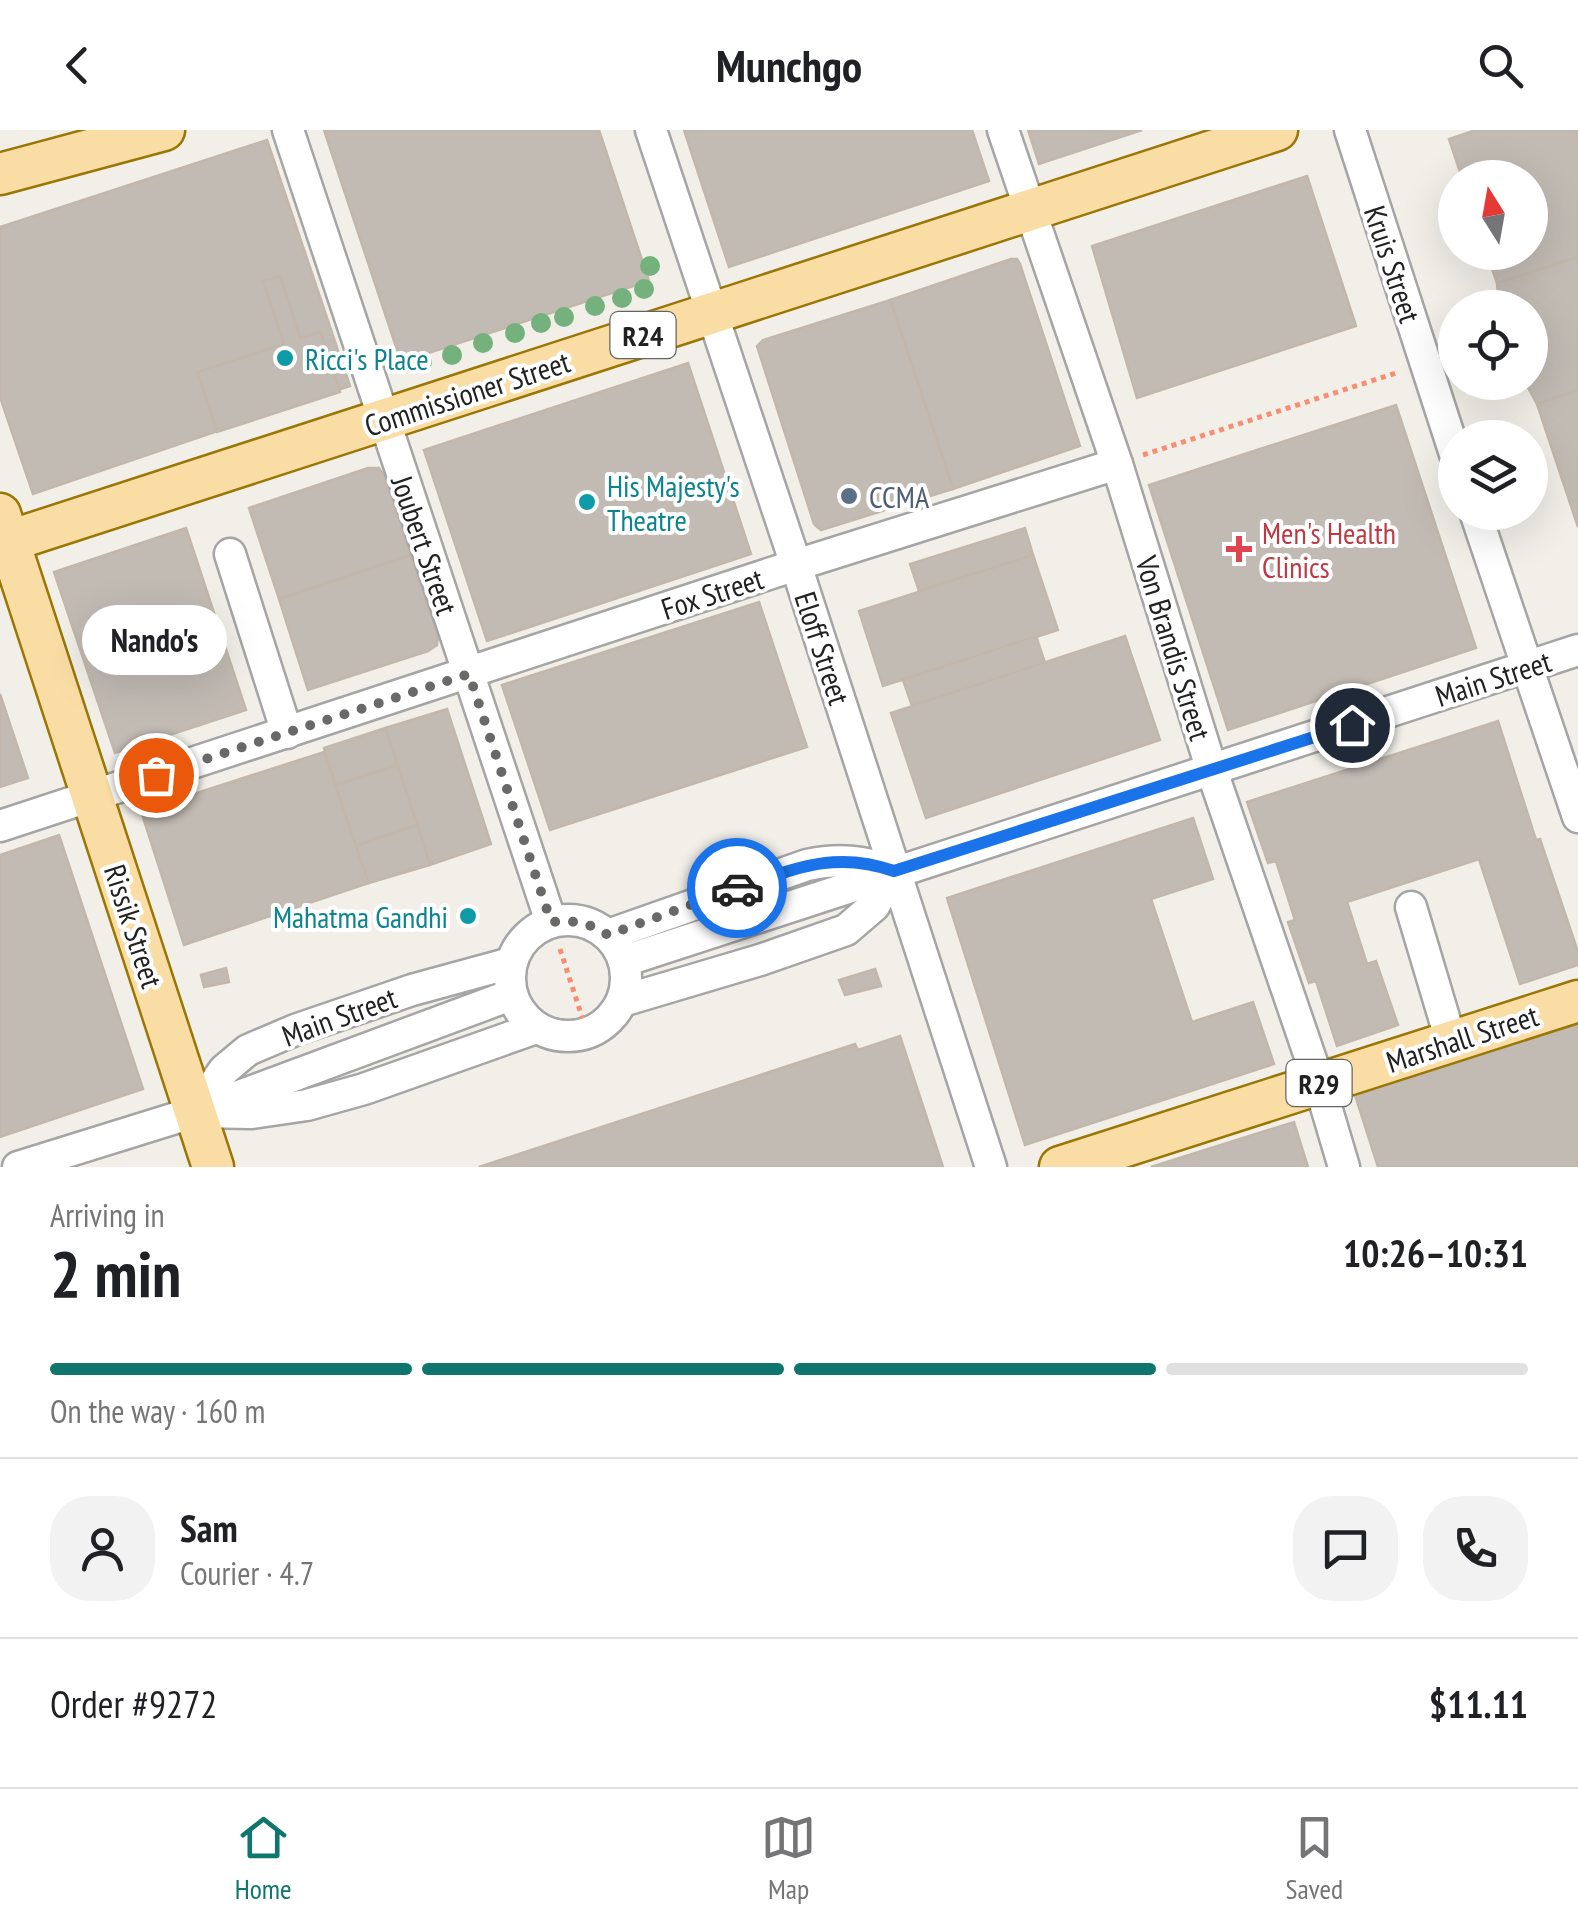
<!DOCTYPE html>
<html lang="en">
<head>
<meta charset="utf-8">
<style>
	body { margin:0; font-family:"PT Sans Narrow",sans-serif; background:#f2f2f2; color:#202124; height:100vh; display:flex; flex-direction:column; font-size:38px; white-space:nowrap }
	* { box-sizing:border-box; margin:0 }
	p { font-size:32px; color:#757577 }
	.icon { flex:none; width:55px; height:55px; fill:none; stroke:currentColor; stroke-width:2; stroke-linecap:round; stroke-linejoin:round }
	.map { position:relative; height:1037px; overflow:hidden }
	.panel { display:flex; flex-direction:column; background:#fff; flex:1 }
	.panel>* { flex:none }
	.needle { width:65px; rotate:349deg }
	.buttons { position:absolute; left:1438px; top:30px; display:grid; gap:20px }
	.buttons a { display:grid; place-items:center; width:110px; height:110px; border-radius:50%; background:#fff; box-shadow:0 10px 40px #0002; font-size:50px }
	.pin { position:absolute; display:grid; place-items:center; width:85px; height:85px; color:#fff; margin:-42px; border:5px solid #fff; border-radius:50%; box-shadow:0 2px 10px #0007 }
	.courier { position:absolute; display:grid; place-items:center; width:100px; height:100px; margin:-50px; border:8px solid #1a73e8; border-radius:50%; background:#fff; color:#222; box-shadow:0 2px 12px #0007 }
	.bubble { position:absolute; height:70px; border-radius:35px; background:#fff; box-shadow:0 10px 40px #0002; font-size:32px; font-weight:800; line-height:70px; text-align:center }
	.overview em { font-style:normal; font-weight:800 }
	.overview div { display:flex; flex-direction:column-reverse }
	.overview { display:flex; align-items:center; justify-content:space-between; height:170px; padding:0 50px }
	h1 { font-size:65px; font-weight:800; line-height:75px }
	.bar { display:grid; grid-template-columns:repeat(4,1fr); gap:15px 10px; align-content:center; height:120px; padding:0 50px }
	.bar i { height:12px; border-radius:8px; background:#e0e0e0 }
	.bar .on { background:#0f766e }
	.bar p { grid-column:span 4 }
	.line { display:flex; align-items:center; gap:25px; padding:0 50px; border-top:2px solid #e0e0e0 }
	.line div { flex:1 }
	.round { display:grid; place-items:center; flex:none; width:105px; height:105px; border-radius:40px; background:#f2f2f2 }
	header { display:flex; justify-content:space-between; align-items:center; height:130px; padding:0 50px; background:#fff; font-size:45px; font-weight:800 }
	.tabs { display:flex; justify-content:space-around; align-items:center; height:140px; border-top:2px solid #e0e0e0; background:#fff; font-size:28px; color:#757577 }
	.tabs a { display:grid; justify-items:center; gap:5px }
	.tabs .on { color:#0f766e }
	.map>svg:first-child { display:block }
</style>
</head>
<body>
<header><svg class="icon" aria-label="back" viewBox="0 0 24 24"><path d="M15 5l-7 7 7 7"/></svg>Munchgo<svg class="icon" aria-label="search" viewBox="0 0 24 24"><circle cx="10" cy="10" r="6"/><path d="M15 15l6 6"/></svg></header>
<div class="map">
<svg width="1578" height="1037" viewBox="0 0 1578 1037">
	<rect width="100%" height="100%" fill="#f1efe8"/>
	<!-- building -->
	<g fill="#c2bbb4" stroke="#c2b7aa" stroke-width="2.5">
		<path d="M324 0H599L649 151 401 232Z"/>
		<path d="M684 0H972L989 51 729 137Z"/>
		<path d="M1028 0H1142L1039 34Z"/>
		<path d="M1476 0H1578V127L1497 153 1486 122H1530V48H1462L1449 9Z"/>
		<path d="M267 10 350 256 33 364 0 267V97Z"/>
		<path d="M1307 46 1356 196 1137 268 1092 116Z"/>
		<path d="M1578 127V260L1537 274 1525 252H1530V178H1499L1497 153Z"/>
		<path d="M1011 129H1017L1020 134 1080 316 953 359 890 170Z"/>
		<path d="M280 146 300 208 321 202 340 262 217 302 197 242 284 214 263 151Z"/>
		<path d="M890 170 953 359 821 400 814 394 757 216 763 210Z"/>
		<path d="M688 233 751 424 487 511 424 320Z"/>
		<path d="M1578 260V397L1537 274Z"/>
		<path d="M1396 275 1476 518 1228 600 1149 355Z"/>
		<path d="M368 338H379L385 347 410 425 279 469 249 378Z"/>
		<path d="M186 398 246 580 115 623 54 442Z"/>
		<path d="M1025 398 1033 425 919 461 910 434Z"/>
		<path d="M410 425 438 505 437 515 428 521 308 560 279 469Z"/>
		<path d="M1033 425 1058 500 883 556 859 481Z"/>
		<path d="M759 472 807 617 550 700 502 555Z"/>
		<path d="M1036 506 1045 533 912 576 903 550Z"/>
		<path d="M1125 506 1160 610 926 688 891 583Z"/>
		<path d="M0 564 28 648 0 657Z"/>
		<path d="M447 579 491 714 430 735 385 598Z"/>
		<path d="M1498 591 1536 710 1540 709 1578 822V835L1520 854 1479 729 1347 772 1367 834 1376 831 1398 895 1337 916 1316 851 1309 853 1288 792 1295 790 1276 731 1268 733 1247 672Z"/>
		<path d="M385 598 397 635 336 655 324 618Z"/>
		<path d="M324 622 369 753 184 815 141 681Z"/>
		<path d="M397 635 417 695 356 716 336 655Z"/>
		<path d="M1193 688 1213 749 1151 769 1192 892 1253 872 1274 934 1025 1015 947 768Z"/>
		<path d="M417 695 430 735 369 753 356 716Z"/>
		<path d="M59 705 143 959 0 1007V725Z"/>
		<path d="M226 838 229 852 204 857 201 845Z"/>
		<path d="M875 839 881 856 845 865 839 850Z"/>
		<path d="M1578 894V1037H1378L1355 965Z"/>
		<path d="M900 906 943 1037H479L855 914 858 920Z"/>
		<path d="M1294 992 1308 1037H1151Z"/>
	</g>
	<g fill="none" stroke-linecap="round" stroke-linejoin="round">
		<!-- minor casing -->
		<g stroke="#a5a5a5" stroke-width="35">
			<g id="minor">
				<path d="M288 0 551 792"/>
				<path d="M651 0 796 435 991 1037"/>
				<path d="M1003 0 1117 334 1212 641 1319 953 1344 1037"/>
				<path d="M1350 0 1455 324"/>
				<path d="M1475 382 1578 687"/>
				<path d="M230 424 287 603"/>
				<path d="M0 696 796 435 1117 334"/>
				<path d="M1411 777 1451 911"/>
				<circle cx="568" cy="848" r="58"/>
				<path d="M608 805 807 735C839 728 863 731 894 741"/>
				<path d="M624 831 1578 520"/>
				<path d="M622 871 760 830 846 800 874 776 894 741"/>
				<path d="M212 976 511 865"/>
				<path d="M195 982 224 940 248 920 295 900 412 860 511 833"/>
				<path d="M18 1037 195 982 252 983 307 975 364 959 536 898"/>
			</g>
		</g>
		<!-- major casing -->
		<g stroke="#9a7604" stroke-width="45">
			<g id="major">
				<path d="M0 44 164 0"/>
				<path d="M0 384 213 1037"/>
				<path d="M0 414 1277 0"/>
				<path d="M1060 1037 1578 871"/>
			</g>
		</g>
		<!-- path -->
		<g stroke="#f78d73" stroke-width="5" stroke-dasharray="5 5" stroke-linecap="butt">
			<path d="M1143 325 1399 242"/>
			<path d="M560 819 591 915"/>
		</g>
		<!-- minor -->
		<use href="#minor" stroke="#fff" stroke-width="30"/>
		<!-- major -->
		<use href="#major" stroke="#fadda4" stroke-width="40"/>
	</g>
	<!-- trees -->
	<g fill="#75b17c">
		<circle cx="650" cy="136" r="10"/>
		<circle cx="644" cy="159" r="10"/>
		<circle cx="622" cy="168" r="10"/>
		<circle cx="595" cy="176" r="10"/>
		<circle cx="564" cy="187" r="10"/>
		<circle cx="541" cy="193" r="10"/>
		<circle cx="515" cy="203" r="10"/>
		<circle cx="483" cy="213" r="10"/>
		<circle cx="452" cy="225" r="10"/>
		<circle cx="422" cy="232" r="10"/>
	</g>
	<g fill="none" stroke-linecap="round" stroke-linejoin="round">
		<!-- done -->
		<path stroke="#6a6967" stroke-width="10" stroke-dasharray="0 18" d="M156 645 469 544 551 792C574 790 588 792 608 805L737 758"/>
		<!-- route -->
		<path stroke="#1a73e8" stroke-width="12" d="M737 758C795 739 834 720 894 741L1352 595"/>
	</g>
	<!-- markers -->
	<g fill="#0f9aa8" stroke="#fff" stroke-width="4">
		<circle cx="285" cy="228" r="10"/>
		<circle cx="587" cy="372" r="10"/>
		<circle cx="468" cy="786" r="10"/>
	</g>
	<circle fill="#5c6f8a" stroke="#fff" stroke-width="4" cx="849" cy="366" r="10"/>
	<path fill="#e0444e" stroke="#fff" stroke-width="4" d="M1234 404h10v10h10v10h-10v10h-10v-10h-10v-10h10z"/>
	<g text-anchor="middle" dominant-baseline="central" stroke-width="8" stroke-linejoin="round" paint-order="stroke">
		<!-- shield labels -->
		<g fill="#fff" stroke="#646464" stroke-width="2.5">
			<rect x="610.5" y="182" width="65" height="46" rx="8"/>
			<rect x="1286.5" y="930" width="65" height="46" rx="8"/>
		</g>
		<g font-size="28" font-weight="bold" fill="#212121">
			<text x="643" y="205">R24</text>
			<text x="1319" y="953">R29</text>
		</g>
		<!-- street labels -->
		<g font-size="30" fill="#212121" stroke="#fff">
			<text transform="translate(1393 134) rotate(72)">Kruis Street</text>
			<text transform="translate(467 263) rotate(-18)">Commissioner Street</text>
			<text transform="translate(425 415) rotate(71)">Joubert Street</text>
			<text transform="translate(712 463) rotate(-18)">Fox Street</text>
			<text transform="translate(823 518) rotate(72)">Eloff Street</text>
			<text transform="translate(1174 518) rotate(73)">Von Brandis Street</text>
			<text transform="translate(1493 548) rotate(-18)">Main Street</text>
			<text transform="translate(134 796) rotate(72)">Rissik Street</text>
			<text transform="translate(339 886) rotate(-20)">Main Street</text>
			<text transform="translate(1462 908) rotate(-18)">Marshall Street</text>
		</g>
		<!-- culture labels -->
		<g font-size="30" fill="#0d838f" stroke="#fff" text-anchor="start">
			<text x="305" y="228">Ricci's Place</text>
			<text x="607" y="355">His Majesty's<tspan x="607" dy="34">Theatre</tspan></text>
			<text x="448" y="786" text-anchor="end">Mahatma Gandhi</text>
		</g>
		<!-- service labels -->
		<g font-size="30" fill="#4e5e75" stroke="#fff" text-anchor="start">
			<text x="869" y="366">CCMA</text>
		</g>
		<!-- health labels -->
		<g font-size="30" fill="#be3a42" stroke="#fff" text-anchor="start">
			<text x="1262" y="402">Men's Health<tspan x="1262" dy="34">Clinics</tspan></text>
		</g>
	</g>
</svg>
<div class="buttons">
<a><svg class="needle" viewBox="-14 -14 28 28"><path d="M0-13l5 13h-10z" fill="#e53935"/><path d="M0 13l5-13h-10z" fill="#757577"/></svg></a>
<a><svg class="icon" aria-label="locate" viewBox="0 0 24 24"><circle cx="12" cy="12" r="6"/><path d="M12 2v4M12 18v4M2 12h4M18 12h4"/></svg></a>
<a><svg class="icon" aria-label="layers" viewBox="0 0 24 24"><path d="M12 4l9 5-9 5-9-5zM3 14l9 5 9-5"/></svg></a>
</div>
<div class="pin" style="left:156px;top:645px;background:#ea580c"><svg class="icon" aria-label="bag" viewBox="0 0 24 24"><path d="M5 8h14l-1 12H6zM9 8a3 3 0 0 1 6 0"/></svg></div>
<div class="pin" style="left:1352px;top:595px;background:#1f2937"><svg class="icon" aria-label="home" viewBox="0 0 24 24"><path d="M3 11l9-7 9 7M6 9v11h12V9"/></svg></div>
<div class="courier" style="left:737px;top:758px"><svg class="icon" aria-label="car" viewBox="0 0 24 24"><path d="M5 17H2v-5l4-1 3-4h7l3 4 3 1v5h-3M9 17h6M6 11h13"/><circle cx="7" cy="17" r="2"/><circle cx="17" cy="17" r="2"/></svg></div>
<div class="bubble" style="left:82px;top:475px;width:145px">Nando's</div>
</div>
<section class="panel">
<div class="overview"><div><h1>2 min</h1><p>Arriving in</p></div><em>10:26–10:31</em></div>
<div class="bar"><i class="on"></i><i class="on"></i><i class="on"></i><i></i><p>On the way · 160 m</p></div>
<div class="line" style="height:180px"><a class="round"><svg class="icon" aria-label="person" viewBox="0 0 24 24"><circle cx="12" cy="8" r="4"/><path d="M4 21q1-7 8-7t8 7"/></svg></a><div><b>Sam</b><p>Courier · 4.7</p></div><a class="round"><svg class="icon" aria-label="chat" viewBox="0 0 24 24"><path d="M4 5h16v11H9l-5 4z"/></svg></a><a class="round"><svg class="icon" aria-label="phone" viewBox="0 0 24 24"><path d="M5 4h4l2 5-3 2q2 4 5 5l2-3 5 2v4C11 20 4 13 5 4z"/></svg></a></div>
<div class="line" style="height:130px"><div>Order #9272</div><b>$11.11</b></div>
</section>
<nav class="tabs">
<a class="on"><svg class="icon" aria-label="home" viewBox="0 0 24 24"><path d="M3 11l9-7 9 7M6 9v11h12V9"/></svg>Home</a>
<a><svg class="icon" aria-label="map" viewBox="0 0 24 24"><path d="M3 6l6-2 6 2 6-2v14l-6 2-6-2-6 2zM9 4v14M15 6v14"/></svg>Map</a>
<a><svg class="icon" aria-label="saved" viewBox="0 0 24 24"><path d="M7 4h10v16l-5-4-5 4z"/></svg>Saved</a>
</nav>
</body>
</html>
